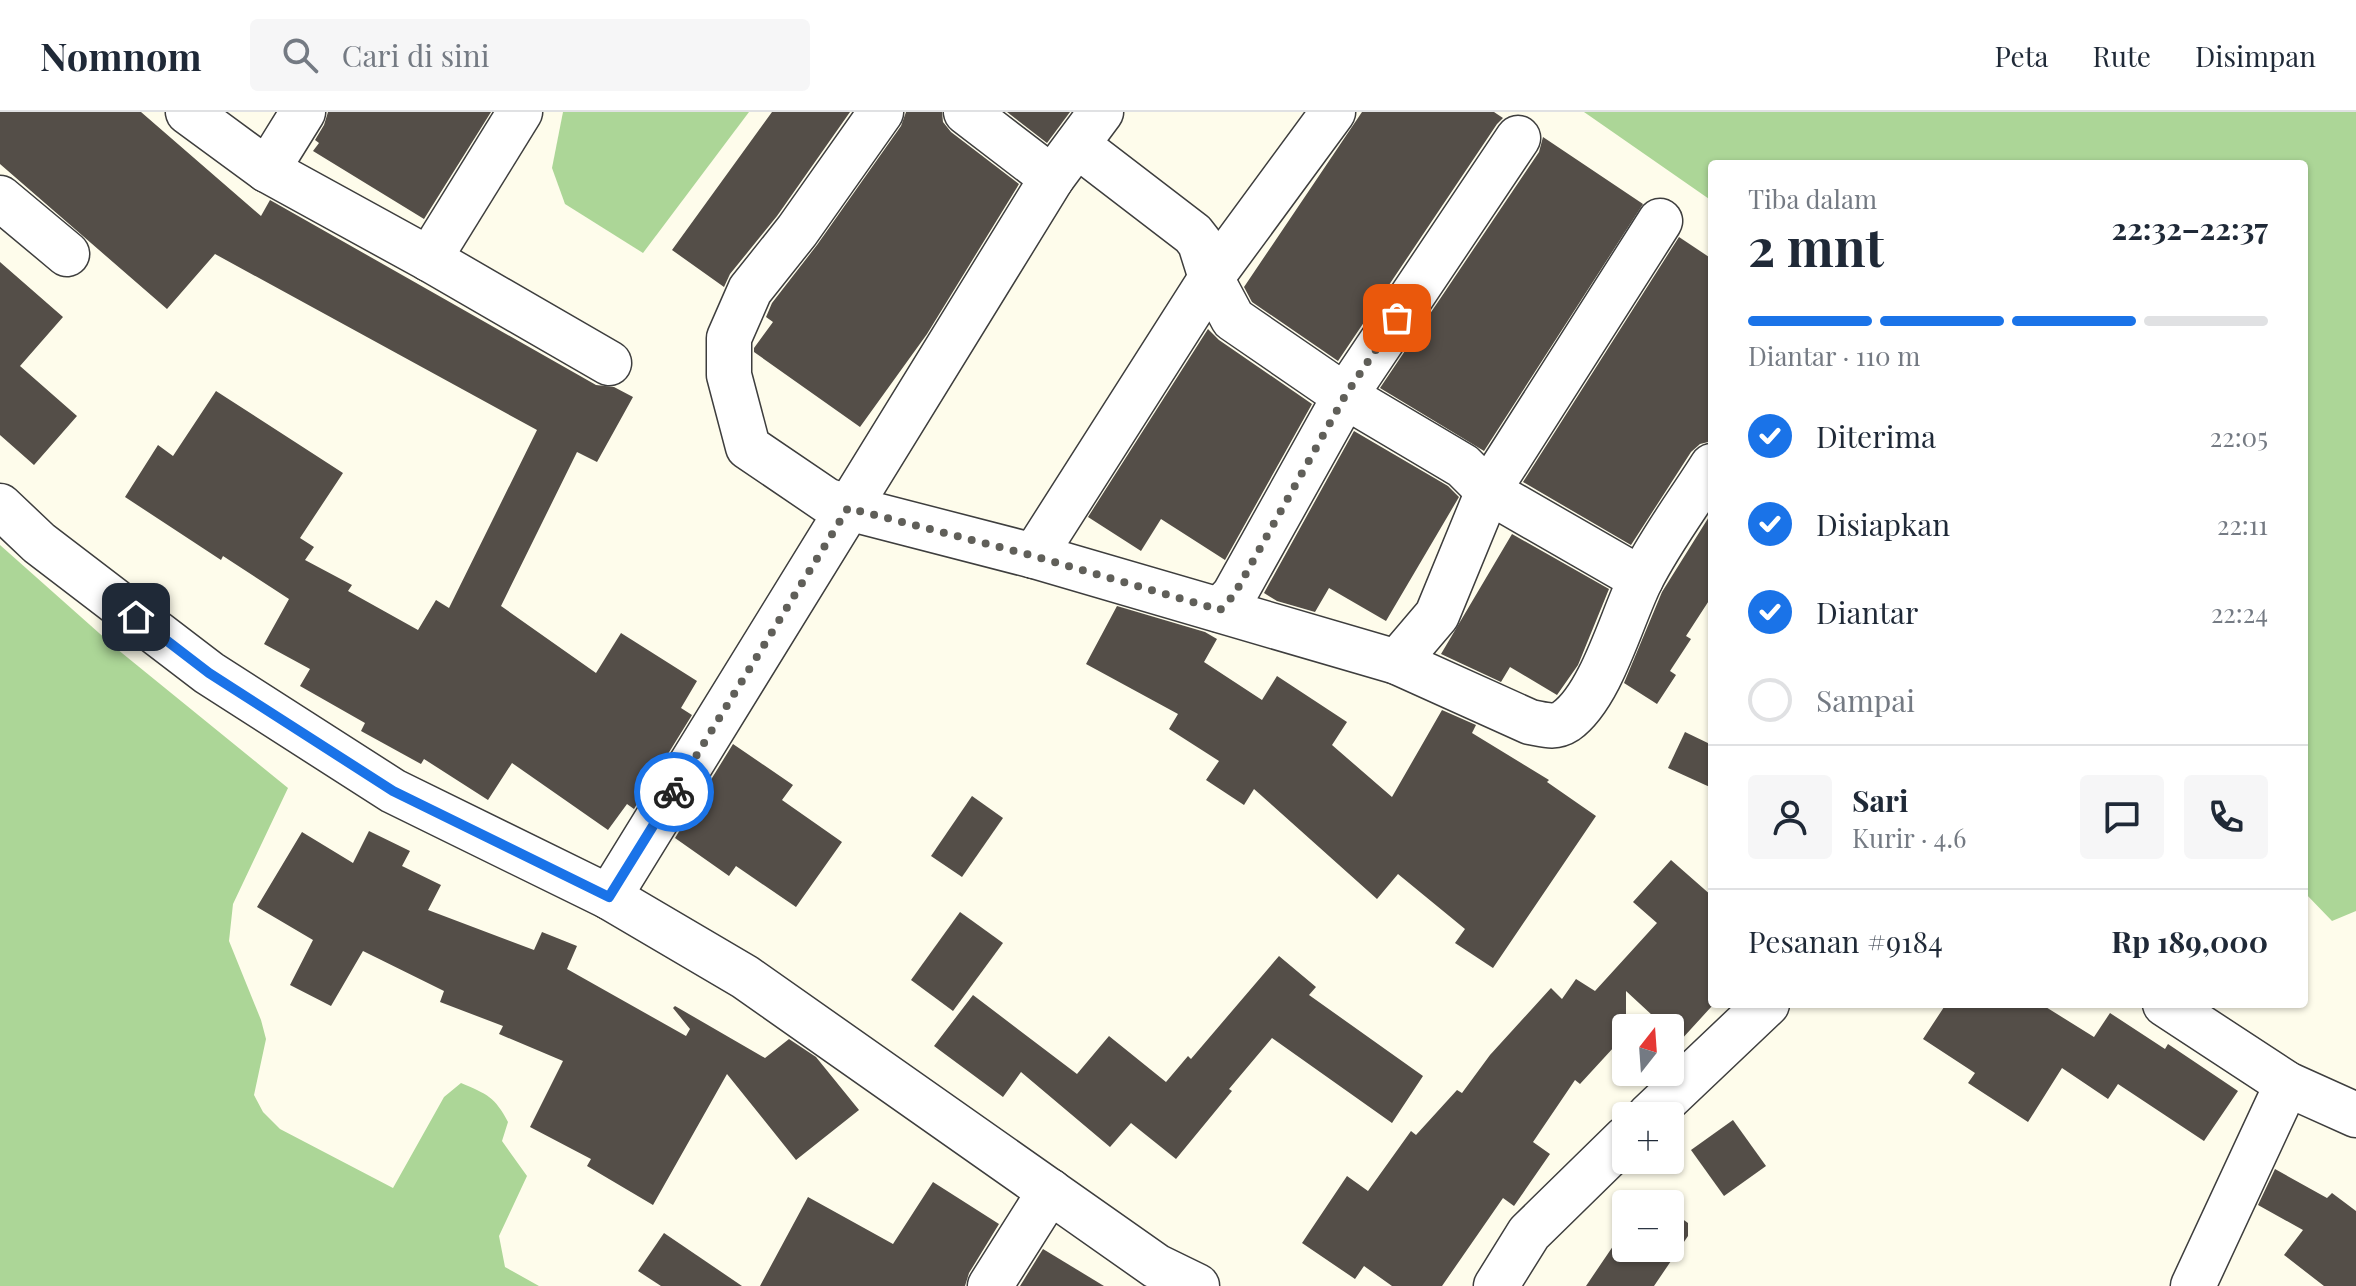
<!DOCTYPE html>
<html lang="id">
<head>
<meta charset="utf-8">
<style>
	body { margin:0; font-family:"Playfair Display",serif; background:#f6f6f7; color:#1f2937; height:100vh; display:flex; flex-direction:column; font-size:30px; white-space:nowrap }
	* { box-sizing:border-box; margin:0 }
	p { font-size:26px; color:#747a83 }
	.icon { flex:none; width:44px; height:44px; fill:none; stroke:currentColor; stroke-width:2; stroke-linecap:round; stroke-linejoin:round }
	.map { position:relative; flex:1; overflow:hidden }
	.panel { position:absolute; left:1708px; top:48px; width:600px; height:848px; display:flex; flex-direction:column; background:#fff; border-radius:8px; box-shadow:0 2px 6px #0004 }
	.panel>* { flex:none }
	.needle { width:52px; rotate:17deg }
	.controls { position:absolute; left:1612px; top:902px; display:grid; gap:16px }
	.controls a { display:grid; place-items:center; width:72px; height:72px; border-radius:8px; background:#fff; box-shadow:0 2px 6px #0004; font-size:40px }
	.pin { position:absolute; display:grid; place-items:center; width:68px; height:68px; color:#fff; margin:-34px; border-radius:16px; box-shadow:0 4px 12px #0006 }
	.courier { position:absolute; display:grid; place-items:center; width:80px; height:80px; margin:-40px; border:6px solid #1a73e8; border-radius:50%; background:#fff; color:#222; box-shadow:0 2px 10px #0007 }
	.overview em { font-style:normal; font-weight:700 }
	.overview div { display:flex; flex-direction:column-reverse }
	.overview { display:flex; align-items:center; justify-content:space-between; height:136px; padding:0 40px }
	h1 { font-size:52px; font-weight:700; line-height:60px }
	.bar { display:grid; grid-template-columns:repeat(4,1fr); gap:12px 8px; align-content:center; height:96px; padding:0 40px }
	.bar i { height:10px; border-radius:6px; background:#e0e1e3 }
	.bar .active { background:#1a73e8 }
	.bar p { grid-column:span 4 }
	.line { display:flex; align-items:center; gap:20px; padding:0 40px; border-top:2px solid #e0e1e3 }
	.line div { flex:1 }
	.round { display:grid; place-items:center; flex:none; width:84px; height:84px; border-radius:8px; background:#f6f6f7 }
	ol { padding:0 40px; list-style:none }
	li { display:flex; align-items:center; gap:24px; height:88px }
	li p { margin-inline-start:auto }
	li .icon { padding:8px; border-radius:50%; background:#1a73e8; color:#fff; stroke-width:4 }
	li:last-child { color:#747a83 }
	li i { width:44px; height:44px; border:4px solid #e0e1e3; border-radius:50% }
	header { display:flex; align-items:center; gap:48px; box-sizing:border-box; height:112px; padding:0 40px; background:#fff; border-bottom:2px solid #e0e1e3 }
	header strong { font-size:38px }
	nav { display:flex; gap:44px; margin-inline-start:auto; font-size:28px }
	.search { width:560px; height:72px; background:#f6f6f7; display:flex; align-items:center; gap:20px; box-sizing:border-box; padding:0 28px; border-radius:8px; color:#747a83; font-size:30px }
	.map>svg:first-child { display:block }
</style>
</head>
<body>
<header>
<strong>Nomnom</strong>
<div class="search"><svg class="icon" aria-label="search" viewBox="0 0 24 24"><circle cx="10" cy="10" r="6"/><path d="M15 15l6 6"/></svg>Cari di sini</div>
<nav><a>Peta</a><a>Rute</a><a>Disimpan</a></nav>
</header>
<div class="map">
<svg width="2356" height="1174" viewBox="0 0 2356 1174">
	<rect width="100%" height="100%" fill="#fefceb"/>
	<!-- forest -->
	<g fill="#acd697">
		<path d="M563 0H749L643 141 565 92 552 56Z"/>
		<path d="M1584 0H2356V799L2332 809 2304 780V52H1712V89Z"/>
		<path d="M0 433 117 537 288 676 233 792 229 829 261 908 266 927 254 983 263 1000 280 1017 393 1076 444 985 461 971C487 982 495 985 508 1010L502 1029 527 1064 499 1124 505 1155 539 1174H0Z"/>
	</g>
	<!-- building -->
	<g fill="#544e48">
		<path d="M0 0H141L261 104 270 88 596 273 614 275 633 285 597 350 577 340 501 494 596 561 621 521 697 569 681 596 692 603 634 697 627 692 608 718 512 651 488 688 424 647 421 652 361 619 365 611 300 574 310 557 264 532 289 487 223 444 221 448 125 385 158 333 173 344 216 279 343 361 300 426 314 435 305 448 352 473 348 479 418 518 436 488 449 496 537 318 215 142 167 197 0 52Z"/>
		<path d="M328 0H491L424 107 313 39 319 31 315 28 324 13Z"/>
		<path d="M772 0H850L777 104 730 162 724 175 672 138Z"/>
		<path d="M906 0H942L943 10 951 20 1019 72 927 222 860 315 754 240V236L773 210 766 205 772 191 817 133 901 14Z"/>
		<path d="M1007 0H1070L1047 31Z"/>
		<path d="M1362 0H1494L1503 6 1497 12 1338 249 1252 190 1244 175Z"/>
		<path d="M1543 25 1643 92 1484 339 1380 276 1539 40Z"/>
		<path d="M1679 125 1712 147V329L1700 332 1691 340 1631 433 1523 370Z"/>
		<path d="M0 150 63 205 20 254 77 304 34 353 0 323Z"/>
		<path d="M1208 217 1219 228 1312 292 1225 448 1161 407 1141 439 1088 405Z"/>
		<path d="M1354 319 1448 374 1459 385 1386 509 1329 476 1315 500 1277 489 1264 481Z"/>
		<path d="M1712 400V484L1686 524 1691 527 1670 559 1676 563 1657 592 1624 571 1662 480Z"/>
		<path d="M1512 422 1609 477 1578 553 1557 583 1510 555 1501 570 1441 542Z"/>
		<path d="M1117 494 1205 520 1217 527 1204 550 1262 588 1277 564 1347 610 1332 633 1392 685 1442 598 1476 613 1472 621 1549 668 1547 670 1596 704 1493 856 1455 831 1465 817 1398 762 1377 787 1254 677 1244 693 1206 668 1219 649 1169 617 1178 602 1086 552Z"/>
		<path d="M1685 620 1712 633V676L1668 656Z"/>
		<path d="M733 632 793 673 782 688 842 730 796 795 736 754 729 764 675 726Z"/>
		<path d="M972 684 1003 706 962 765 931 744Z"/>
		<path d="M369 719 410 739 402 754 441 773 428 798 534 838 542 820 577 834 567 857 686 924 690 917 673 896 675 894 765 946 789 927 816 945 859 998 796 1048 727 962 653 1093 587 1054 591 1047 530 1015 563 949 499 922 503 914 440 890 444 879 363 839 331 894 290 873 313 828 257 795 302 720 353 751Z"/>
		<path d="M1671 748 1712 784V894L1680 929 1670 920V916H1666L1626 879V922L1580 972 1575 968 1533 1030 1550 1042 1514 1094 1503 1086 1442 1174H1392L1364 1154 1355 1167 1302 1131 1347 1064 1368 1079 1411 1019 1416 1023 1457 978 1462 981 1490 943 1551 876 1562 887 1576 867 1595 879 1657 811 1633 790Z"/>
		<path d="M960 800 1003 831 953 899 911 868Z"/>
		<path d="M1279 844 1316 875 1309 883 1423 964 1392 1011 1272 926 1229 977 1232 979 1176 1047 1131 1011 1110 1035 1021 960 1003 985 934 934 973 883 1077 962 1109 924 1166 970 1188 944 1191 947Z"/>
		<path d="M1946 892H2041L2094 925 2110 901 2165 937 2168 932 2238 979 2204 1029 2118 972 2108 987 2062 956 2028 1010 1968 971 1975 961 1923 927Z"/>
		<path d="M1733 1008 1766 1054 1724 1084 1691 1038Z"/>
		<path d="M2275 1057 2327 1086 2332 1081 2356 1099V1174H2324L2284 1143 2303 1118 2258 1093Z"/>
		<path d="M933 1070 999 1112 969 1161 965 1174H760L808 1085 893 1132Z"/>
		<path d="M1670 1098 1688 1111V1124L1654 1174H1586L1626 1115V1136H1670Z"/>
		<path d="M664 1121 742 1174H661L638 1159Z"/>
		<path d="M1043 1137 1104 1174H1020Z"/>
	</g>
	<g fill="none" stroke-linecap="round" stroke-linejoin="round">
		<!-- minor casing -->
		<g stroke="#3e3e3e" stroke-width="47">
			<g id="minor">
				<path d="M188 0 267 58 429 147 609 251"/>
				<path d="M881 0 797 119 750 178 729 226V263L748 335 826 388 848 396 1034 444 1211 166 1333 0"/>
				<path d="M966 0 1052 66"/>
				<path d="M1077 33 1193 122 1200 131 1211 166 1233 207 1345 284 1463 354 1488 379 1641 467"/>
				<path d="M267 58 303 0"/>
				<path d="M0 86 67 142"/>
				<path d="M429 147 520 0"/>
				<path d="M0 394 39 431 209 561 393 679 609 785 745 865 1156 1154 1197 1174"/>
				<path d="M1034 444 1397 550 1530 610C1543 612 1554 617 1566 609 1601 584 1621 508 1640 469 1660 429 1688 392 1712 354"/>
				<path d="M1220 498 1234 483 1345 284 1518 26"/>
				<path d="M1397 550 1437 503 1488 379 1660 109"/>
				<path d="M609 785 1052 66 1101 0"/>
				<path d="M2165 892 2287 972 2356 1003"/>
				<path d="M1649 1004 1767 892"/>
				<path d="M990 1174 1050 1079"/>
				<path d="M1496 1174 1529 1121 1626 1026"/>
				<path d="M2193 1174 2287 972"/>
			</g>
		</g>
		<!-- minor -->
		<use href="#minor" stroke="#fff" stroke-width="44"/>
	</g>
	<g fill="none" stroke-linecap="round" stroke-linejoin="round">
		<!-- done -->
		<path stroke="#605f59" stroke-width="8" stroke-dasharray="0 14.4" d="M674 680 848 396 1034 444 1220 498 1234 483 1345 284 1397 206"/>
		<!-- route -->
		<path stroke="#1a73e8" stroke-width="10" d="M136 505 209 561 393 679 609 785 674 680"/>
	</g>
</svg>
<div class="controls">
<a><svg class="needle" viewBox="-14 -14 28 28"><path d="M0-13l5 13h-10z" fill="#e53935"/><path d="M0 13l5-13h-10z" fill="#747a83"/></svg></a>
<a>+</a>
<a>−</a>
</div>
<div class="pin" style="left:1397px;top:206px;background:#ea580c"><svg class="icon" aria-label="bag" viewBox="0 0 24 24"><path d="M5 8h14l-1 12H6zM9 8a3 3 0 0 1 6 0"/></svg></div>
<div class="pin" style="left:136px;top:505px;background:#1f2937"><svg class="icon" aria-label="home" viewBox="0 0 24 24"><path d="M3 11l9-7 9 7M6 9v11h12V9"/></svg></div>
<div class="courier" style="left:674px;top:680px"><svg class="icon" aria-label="bike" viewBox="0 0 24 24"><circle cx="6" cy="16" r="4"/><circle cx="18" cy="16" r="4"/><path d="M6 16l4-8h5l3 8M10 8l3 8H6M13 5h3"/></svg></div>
<section class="panel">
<div class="overview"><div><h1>2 mnt</h1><p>Tiba dalam</p></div><em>22:32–22:37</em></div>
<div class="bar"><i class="active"></i><i class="active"></i><i class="active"></i><i></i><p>Diantar · 110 m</p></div>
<ol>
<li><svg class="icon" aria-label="check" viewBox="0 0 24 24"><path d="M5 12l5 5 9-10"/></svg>Diterima<p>22:05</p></li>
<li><svg class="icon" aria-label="check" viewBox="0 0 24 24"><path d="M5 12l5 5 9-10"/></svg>Disiapkan<p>22:11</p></li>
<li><svg class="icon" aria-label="check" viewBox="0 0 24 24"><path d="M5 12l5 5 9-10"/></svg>Diantar<p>22:24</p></li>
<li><i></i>Sampai</li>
</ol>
<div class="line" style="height:144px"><a class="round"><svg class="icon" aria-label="person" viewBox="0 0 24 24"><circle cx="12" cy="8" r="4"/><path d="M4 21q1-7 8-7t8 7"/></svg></a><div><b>Sari</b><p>Kurir · 4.6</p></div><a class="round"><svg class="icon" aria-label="chat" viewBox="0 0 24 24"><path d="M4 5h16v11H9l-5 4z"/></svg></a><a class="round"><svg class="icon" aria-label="phone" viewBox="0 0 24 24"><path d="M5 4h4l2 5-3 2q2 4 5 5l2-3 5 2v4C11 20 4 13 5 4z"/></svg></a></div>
<div class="line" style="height:104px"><div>Pesanan #9184</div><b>Rp 189,000</b></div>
</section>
</div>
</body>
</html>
